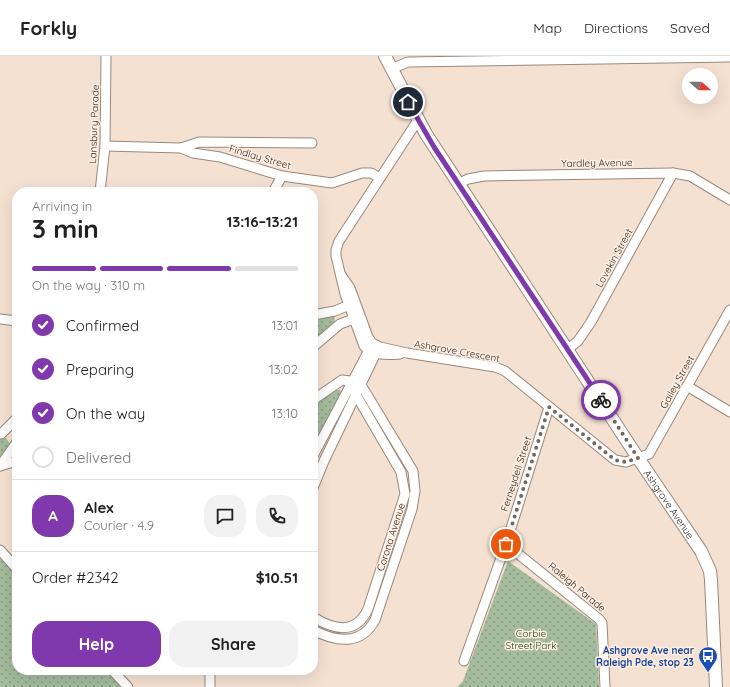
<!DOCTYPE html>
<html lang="en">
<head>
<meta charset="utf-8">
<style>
	body { margin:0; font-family:Quicksand,sans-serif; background:#f2f2f2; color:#222; height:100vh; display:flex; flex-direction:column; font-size:15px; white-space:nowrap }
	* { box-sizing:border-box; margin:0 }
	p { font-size:13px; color:#767676 }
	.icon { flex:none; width:22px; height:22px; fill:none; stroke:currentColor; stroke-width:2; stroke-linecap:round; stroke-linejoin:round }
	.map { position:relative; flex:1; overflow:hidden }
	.details { position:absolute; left:12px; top:131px; width:306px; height:488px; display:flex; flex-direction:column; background:#fff; border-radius:16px; box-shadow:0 4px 16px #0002 }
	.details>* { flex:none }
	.needle { width:26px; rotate:111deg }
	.controls { position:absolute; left:682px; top:12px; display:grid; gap:8px }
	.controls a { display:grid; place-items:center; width:36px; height:36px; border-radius:50%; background:#fff; box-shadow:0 4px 16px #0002; font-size:20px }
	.pin { position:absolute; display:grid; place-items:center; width:34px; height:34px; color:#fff; margin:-17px; border:2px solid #fff; border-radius:50%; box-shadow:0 1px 4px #0007 }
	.courier { position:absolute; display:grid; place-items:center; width:40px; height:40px; margin:-20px; border:3px solid #8039ac; border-radius:50%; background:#fff; color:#222; box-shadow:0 1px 5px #0007 }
	.head em { font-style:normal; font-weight:700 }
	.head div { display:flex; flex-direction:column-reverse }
	.head { display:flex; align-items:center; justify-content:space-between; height:68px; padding:0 20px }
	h1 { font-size:26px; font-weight:700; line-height:30px }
	.bar { display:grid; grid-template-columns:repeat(4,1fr); gap:6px 4px; align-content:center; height:48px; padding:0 20px }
	.bar i { height:5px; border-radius:3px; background:#e0e0e0 }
	.bar .selected { background:#8039ac }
	.bar p { grid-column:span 4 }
	.line { display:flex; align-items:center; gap:10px; padding:0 20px; border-top:1px solid #e0e0e0 }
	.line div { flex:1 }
	.round { display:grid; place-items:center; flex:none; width:42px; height:42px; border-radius:16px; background:#f2f2f2 }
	ol { padding:0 20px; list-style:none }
	li { display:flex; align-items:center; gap:12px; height:44px }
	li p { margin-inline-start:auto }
	li .icon { padding:4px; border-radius:50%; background:#8039ac; color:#fff; stroke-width:4 }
	li:last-child { color:#767676 }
	li i { width:22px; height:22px; border:2px solid #e0e0e0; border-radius:50% }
	.primary-button { display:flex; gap:8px; margin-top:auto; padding:8px 20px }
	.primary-button a { flex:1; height:46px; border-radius:16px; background:#8039ac; color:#fff; font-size:16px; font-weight:700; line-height:46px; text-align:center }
	.primary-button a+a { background:#f2f2f2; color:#222 }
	header { display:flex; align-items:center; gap:24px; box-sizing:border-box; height:56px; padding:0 20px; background:#fff; border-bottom:1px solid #e0e0e0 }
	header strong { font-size:19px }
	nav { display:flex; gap:22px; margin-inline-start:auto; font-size:14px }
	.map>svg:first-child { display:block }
</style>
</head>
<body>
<header>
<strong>Forkly</strong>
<nav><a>Map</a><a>Directions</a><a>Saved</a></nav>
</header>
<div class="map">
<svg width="730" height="631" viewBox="0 0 730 631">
	<defs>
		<pattern id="grass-dots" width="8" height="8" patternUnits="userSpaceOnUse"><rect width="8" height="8" fill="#a4bb9d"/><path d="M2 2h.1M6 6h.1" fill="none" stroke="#86987f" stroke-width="1.8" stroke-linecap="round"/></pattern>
	</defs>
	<rect width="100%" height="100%" fill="#f5e1d2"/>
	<!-- grass -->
	<g fill="url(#grass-dots)">
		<path d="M334 260 335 267 313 288V261Z"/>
		<path d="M334 334H340L342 338 313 392V348Z"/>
		<path d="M6 382 10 388 0 406V383Z"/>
		<path d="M0 502 17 520V614H105L121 631H0Z"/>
		<path d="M508 505 596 568 599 631H457L463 625Z"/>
	</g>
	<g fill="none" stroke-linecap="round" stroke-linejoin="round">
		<!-- street casing -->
		<g stroke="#9a887a" stroke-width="11">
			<g id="street">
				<path d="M391 13 408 6 730 1"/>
				<path d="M105 90 181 92 193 97 220 101 282 120 332 127 362 117H371L380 122"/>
				<path d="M181 92 199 86 312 87"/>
				<path d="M458 128 468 123 484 120 673 117 690 120 730 144"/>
				<path d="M100 136 105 90 106 0"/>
				<path d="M273 136 282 120"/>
				<path d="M341 219 350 232 368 281 372 287 380 291 407 297 495 311 505 315 615 404 626 406 649 398 730 254"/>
				<path d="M313 259 335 255 354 247"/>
				<path d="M0 263 17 265"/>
				<path d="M313 291 340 268 359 261"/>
				<path d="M568 293 578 285 591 266 673 117"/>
				<path d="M400 298C388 299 372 300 364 290L345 238 336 200V194L339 185 418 64"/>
				<path d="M687 330 730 356"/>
				<path d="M313 344 342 324 350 325 363 332 413 415 415 435 412 453 375 564C361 590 336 586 313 574"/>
				<path d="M1 378 17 362"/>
				<path d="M313 400 369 294 373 291"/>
				<path d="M0 410 17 386"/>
				<path d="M0 410 17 405"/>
				<path d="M313 432 324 405 374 301 376 291"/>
				<path d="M506 488 599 563 602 567 605 631"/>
				<path d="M0 494 17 513"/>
				<path d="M313 561C334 574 356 579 368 553L405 438 401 416 355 337 353 326"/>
				<path d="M464 605 506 488 549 351"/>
				<path d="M112 614 128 631"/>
				<path d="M210 614V631"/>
			</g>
		</g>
		<!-- secondary casing -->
		<g stroke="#9a887a" stroke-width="14">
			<g id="secondary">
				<path id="s1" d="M385 0 426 78 638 402 701 495 710 515 711 524 716 631"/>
			</g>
		</g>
		<!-- street -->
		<use href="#street" stroke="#fff" stroke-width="9"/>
		<!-- secondary -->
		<use href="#secondary" stroke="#fff" stroke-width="12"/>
	</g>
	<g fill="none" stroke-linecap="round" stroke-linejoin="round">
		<!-- done -->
		<path stroke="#72675e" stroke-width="4" stroke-dasharray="0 7.2" d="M506 488 549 351 615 404 626 406 638 402 601 344"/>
		<!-- route -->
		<path stroke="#8039ac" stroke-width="5" d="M408 46 434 91 601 344"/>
	</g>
	<!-- icons -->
	<defs>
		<g id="bus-pin" transform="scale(1)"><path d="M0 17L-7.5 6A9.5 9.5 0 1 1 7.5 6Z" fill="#1a4fb4" stroke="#ffefe3"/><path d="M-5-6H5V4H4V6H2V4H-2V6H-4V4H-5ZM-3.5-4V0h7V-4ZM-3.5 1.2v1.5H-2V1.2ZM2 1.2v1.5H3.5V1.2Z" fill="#fff"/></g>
	</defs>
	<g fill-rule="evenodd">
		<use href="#bus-pin" x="708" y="600"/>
	</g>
	<g text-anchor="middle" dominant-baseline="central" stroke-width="3" stroke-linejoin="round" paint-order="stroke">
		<!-- street labels -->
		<g font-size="10" fill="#2c251f" stroke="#ffefe3">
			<text transform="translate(94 68) rotate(-88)">Lansbury Parade</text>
			<text transform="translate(260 101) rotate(16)">Findlay Street</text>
			<text transform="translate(597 107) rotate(-1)">Yardley Avenue</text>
			<text transform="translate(614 202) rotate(-61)">Lovekin Street</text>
			<text transform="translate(457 295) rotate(10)">Ashgrove Crescent</text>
			<text transform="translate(677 326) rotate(-61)">Gailey Street</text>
			<text transform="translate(516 418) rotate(-72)">Ferneydell Street</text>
			<text stroke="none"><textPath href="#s1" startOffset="531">Ashgrove Avenue</textPath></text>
			<text transform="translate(391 481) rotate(-72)">Corona Avenue</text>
			<text transform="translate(577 531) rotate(40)">Raleigh Parade</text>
		</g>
		<!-- park labels -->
		<g font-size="10" fill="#113b00" stroke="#ffefe3">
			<text x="531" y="577">Corbie<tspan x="531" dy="12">Street Park</tspan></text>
		</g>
		<!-- transit labels -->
		<g font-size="10" font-weight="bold" fill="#164399" stroke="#ffefe3" text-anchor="end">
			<text x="694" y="594">Ashgrove Ave near<tspan x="694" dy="12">Raleigh Pde, stop 23</tspan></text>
		</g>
	</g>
</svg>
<div class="controls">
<a><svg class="needle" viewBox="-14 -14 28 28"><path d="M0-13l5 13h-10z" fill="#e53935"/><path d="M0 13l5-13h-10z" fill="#767676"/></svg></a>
</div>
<div class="pin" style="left:506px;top:488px;background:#ea580c"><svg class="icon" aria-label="bag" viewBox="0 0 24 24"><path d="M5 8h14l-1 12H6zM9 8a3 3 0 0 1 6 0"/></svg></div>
<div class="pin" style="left:408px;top:46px;background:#1f2937"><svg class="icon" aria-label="home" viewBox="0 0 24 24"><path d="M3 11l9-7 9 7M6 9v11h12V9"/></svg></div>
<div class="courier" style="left:601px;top:344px"><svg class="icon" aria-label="bike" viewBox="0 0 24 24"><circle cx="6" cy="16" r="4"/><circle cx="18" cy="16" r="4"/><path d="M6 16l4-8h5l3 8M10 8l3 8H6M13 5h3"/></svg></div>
<section class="details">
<div class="head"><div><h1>3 min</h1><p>Arriving in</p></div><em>13:16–13:21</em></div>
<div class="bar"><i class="selected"></i><i class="selected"></i><i class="selected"></i><i></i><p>On the way · 310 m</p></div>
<ol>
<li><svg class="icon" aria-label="check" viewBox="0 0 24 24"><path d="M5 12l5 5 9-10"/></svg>Confirmed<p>13:01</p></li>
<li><svg class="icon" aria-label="check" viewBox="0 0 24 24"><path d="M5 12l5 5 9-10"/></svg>Preparing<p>13:02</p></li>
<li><svg class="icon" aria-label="check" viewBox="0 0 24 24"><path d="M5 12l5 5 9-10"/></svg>On the way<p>13:10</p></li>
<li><i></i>Delivered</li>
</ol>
<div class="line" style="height:72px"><b class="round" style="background:#8039ac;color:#fff">A</b><div><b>Alex</b><p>Courier · 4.9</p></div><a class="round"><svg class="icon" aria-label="chat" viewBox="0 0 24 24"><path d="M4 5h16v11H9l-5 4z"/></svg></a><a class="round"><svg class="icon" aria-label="phone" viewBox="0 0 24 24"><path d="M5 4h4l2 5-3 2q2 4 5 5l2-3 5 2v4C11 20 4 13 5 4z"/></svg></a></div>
<div class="line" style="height:52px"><div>Order #2342</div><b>$10.51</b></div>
<div class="primary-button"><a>Help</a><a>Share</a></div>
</section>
</div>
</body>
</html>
